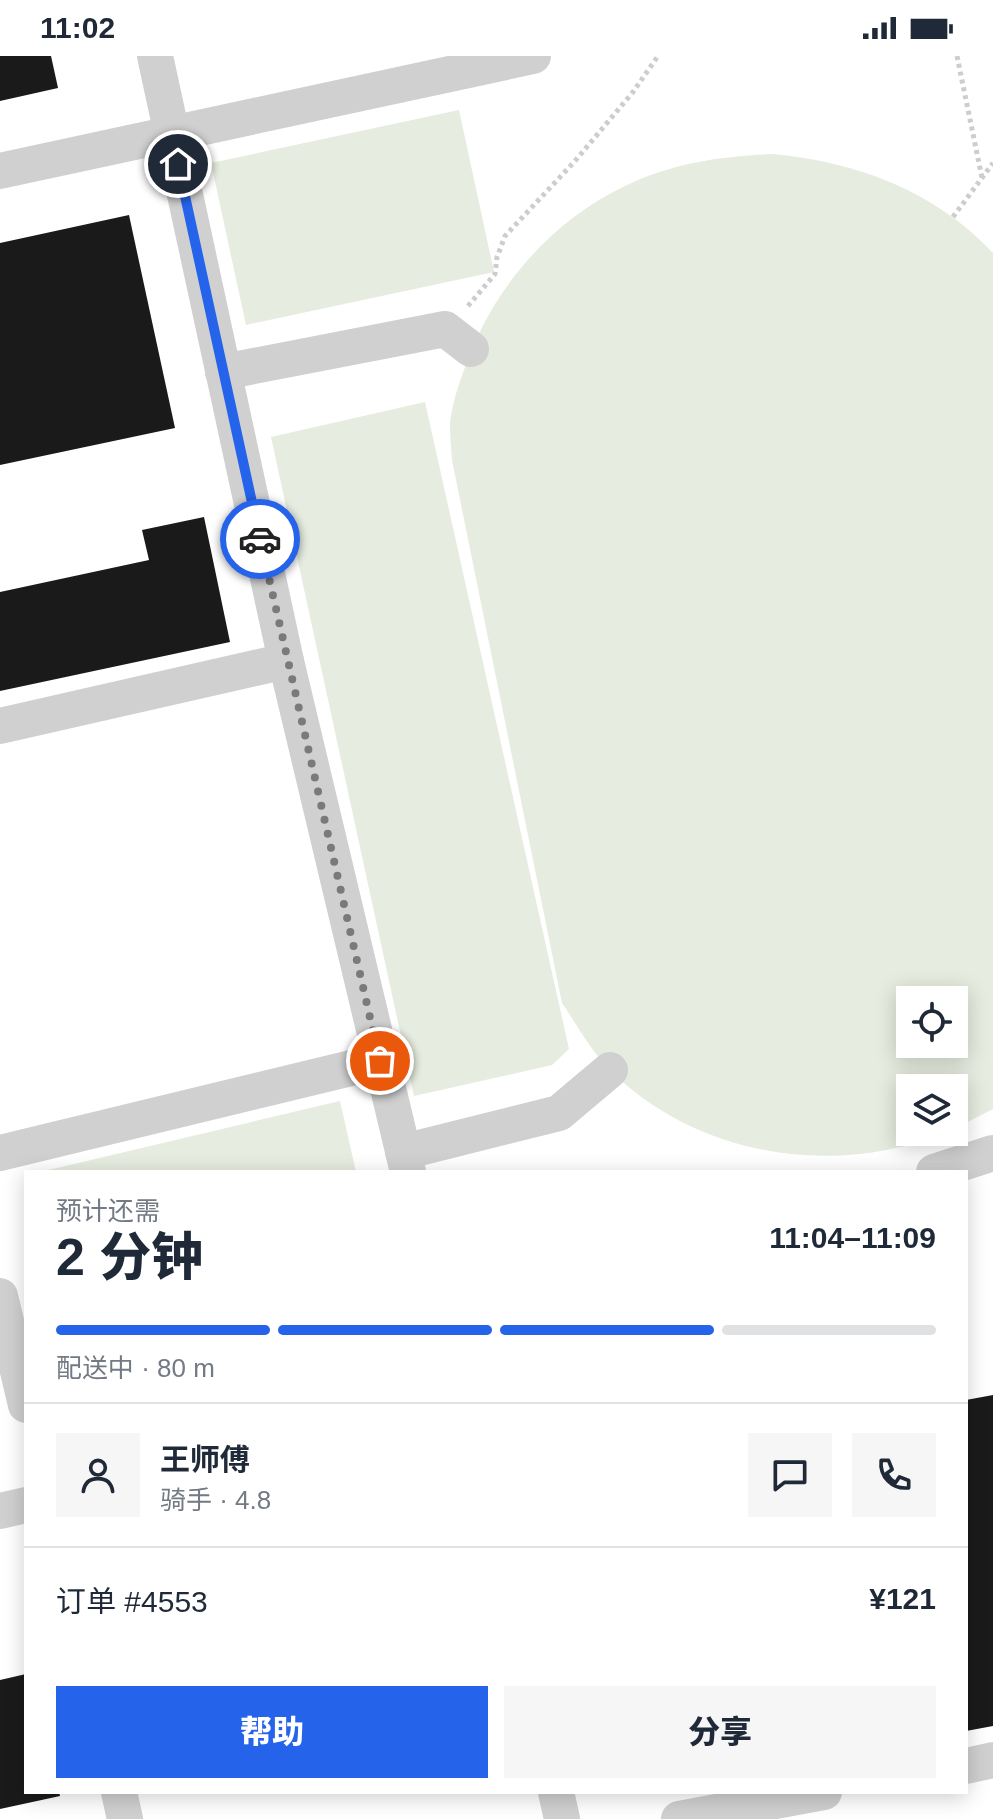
<!DOCTYPE html>
<html lang="zh">
<head>
<meta charset="utf-8">
<style>
	body { margin:0; font-family:Helvetica,"Noto Sans SC",sans-serif; background:#f6f6f7; color:#1f2937; height:100vh; display:flex; flex-direction:column; font-size:30px; white-space:nowrap }
	* { box-sizing:border-box; margin:0 }
	p { font-size:26px; color:#747a83 }
	.icon { flex:none; width:44px; height:44px; fill:none; stroke:currentColor; stroke-width:2; stroke-linecap:round; stroke-linejoin:round }
	.map { position:relative; flex:1; overflow:hidden }
	.side { position:absolute; left:24px; top:1114px; width:944px; height:624px; display:flex; flex-direction:column; background:#fff; border-radius:0px; box-shadow:0 4px 20px #0003 }
	.side>* { flex:none }
	.fabs { position:absolute; left:896px; top:930px; display:grid; gap:16px }
	.fabs a { display:grid; place-items:center; width:72px; height:72px; border-radius:0px; background:#fff; box-shadow:0 4px 20px #0003; font-size:40px }
	.pin { position:absolute; display:grid; place-items:center; width:68px; height:68px; color:#fff; margin:-34px; border:4px solid #fff; border-radius:50%; box-shadow:0 2px 8px #0007 }
	.courier { position:absolute; display:grid; place-items:center; width:80px; height:80px; margin:-40px; border:6px solid #2563eb; border-radius:50%; background:#fff; color:#222; box-shadow:0 2px 10px #0007 }
	.overview em { font-style:normal; font-weight:800 }
	.overview div { display:flex; flex-direction:column-reverse }
	.overview { display:flex; align-items:center; justify-content:space-between; height:136px; padding:0 32px }
	h1 { font-size:52px; font-weight:800; line-height:60px }
	.bar { display:grid; grid-template-columns:repeat(4,1fr); gap:12px 8px; align-content:center; height:96px; padding:0 32px }
	.bar i { height:10px; border-radius:6px; background:#e0e1e3 }
	.bar .active { background:#2563eb }
	.bar p { grid-column:span 4 }
	.line { display:flex; align-items:center; gap:20px; padding:0 32px; border-top:2px solid #e0e1e3 }
	.line div { flex:1 }
	.round { display:grid; place-items:center; flex:none; width:84px; height:84px; border-radius:0px; background:#f6f6f7 }
	.primary-button { display:flex; gap:16px; margin-top:auto; padding:16px 32px }
	.primary-button a { flex:1; height:92px; border-radius:0px; background:#2563eb; color:#fff; font-size:32px; font-weight:800; line-height:92px; text-align:center }
	.primary-button a+a { background:#f6f6f7; color:#1f2937 }
	.status { display:flex; justify-content:space-between; align-items:center; height:56px; padding:0 40px; background:#fff; direction:ltr }
	.status svg { height:22px; fill:currentColor }
	.map>svg:first-child { display:block }
</style>
</head>
<body>
<div class="status"><b>11:02</b><svg viewBox="0 0 49 12"><path d="M0 12V9h3v3zM5 12V6h3v6zM10 12V3h3v9zM15 12V0h3v12zM26 1h20v11H26zM47 4h2v5h-2z"/></svg></div>
<div class="map">
<svg width="993" height="1763" viewBox="0 0 993 1763">
	<rect width="100%" height="100%" fill="#fff"/>
	<!-- green -->
	<g fill="#e6ecdf" fill-rule="evenodd">
		<path d="M459 54 494 216 246 269 211 107Z"/>
		<path d="M773 98C857 106 935 135 993 197V1053L954 1073V1032H910V1076H947C836 1122 699 1101 612 1016 592 997 577 969 562 947L452 404C451 392 450 379 450 367 452 349 458 330 464 314 491 235 549 166 625 130 672 107 722 100 773 98ZM910 944H954V988H910Z"/>
		<path d="M425 346 569 993 552 1009 414 1040 271 381Z"/>
		<path d="M340 1045 356 1116H40Z"/>
	</g>
	<!-- building -->
	<g fill="#1a1a1a">
		<path d="M0 0H51L58 32 0 45Z"/>
		<path d="M129 159 175 372 0 409V187Z"/>
		<path d="M204 461 230 586 0 635V536L149 504 142 474Z"/>
		<path d="M993 1339V1670L966 1675V1344Z"/>
		<path d="M26 1618V1736H59L60 1740 0 1753V1624Z"/>
	</g>
	<g fill="none" stroke-linecap="round" stroke-linejoin="round">
		<!-- path -->
		<g stroke="#cdcdcd" stroke-width="5" stroke-dasharray="4 4" stroke-linecap="butt">
			<path d="M957 0 982 122"/>
			<path d="M953 161 993 107"/>
			<path d="M468 250 495 218 497 201 505 180 575 105 633 36 658 0"/>
		</g>
		<!-- minor -->
		<g stroke="#d0d0d0" stroke-width="36">
			<path d="M155 0 286 605 408 1116"/>
			<path d="M0 115 533 0"/>
			<path d="M223 316 445 273 471 293"/>
			<path d="M0 670 286 605"/>
			<path d="M403 1096 559 1057 610 1014"/>
			<path d="M0 1097 380 1005"/>
			<path d="M934 1116 993 1097"/>
			<path d="M0 1240 26 1349"/>
			<path d="M0 1455 26 1449"/>
			<path d="M966 1710 993 1704"/>
			<path d="M119 1736 125 1763"/>
			<path d="M556 1736 562 1763"/>
			<path d="M679 1763 824 1736"/>
		</g>
	</g>
	<g fill="none" stroke-linecap="round" stroke-linejoin="round">
		<!-- done -->
		<path stroke="#7a7a7a" stroke-width="8" stroke-dasharray="0 14.4" d="M260 483 380 1005"/>
		<!-- route -->
		<path stroke="#2563eb" stroke-width="10" d="M178 108 260 483"/>
	</g>
</svg>
<div class="fabs">
<a><svg class="icon" aria-label="locate" viewBox="0 0 24 24"><circle cx="12" cy="12" r="6"/><path d="M12 2v4M12 18v4M2 12h4M18 12h4"/></svg></a>
<a><svg class="icon" aria-label="layers" viewBox="0 0 24 24"><path d="M12 4l9 5-9 5-9-5zM3 14l9 5 9-5"/></svg></a>
</div>
<div class="pin" style="left:380px;top:1005px;background:#ea580c"><svg class="icon" aria-label="bag" viewBox="0 0 24 24"><path d="M5 8h14l-1 12H6zM9 8a3 3 0 0 1 6 0"/></svg></div>
<div class="pin" style="left:178px;top:108px;background:#1f2937"><svg class="icon" aria-label="home" viewBox="0 0 24 24"><path d="M3 11l9-7 9 7M6 9v11h12V9"/></svg></div>
<div class="courier" style="left:260px;top:483px"><svg class="icon" aria-label="car" viewBox="0 0 24 24"><path d="M5 17H2v-5l4-1 3-4h7l3 4 3 1v5h-3M9 17h6M6 11h13"/><circle cx="7" cy="17" r="2"/><circle cx="17" cy="17" r="2"/></svg></div>
<section class="side">
<div class="overview"><div><h1>2 分钟</h1><p>预计还需</p></div><em>11:04–11:09</em></div>
<div class="bar"><i class="active"></i><i class="active"></i><i class="active"></i><i></i><p>配送中 · 80 m</p></div>
<div class="line" style="height:144px"><a class="round"><svg class="icon" aria-label="person" viewBox="0 0 24 24"><circle cx="12" cy="8" r="4"/><path d="M4 21q1-7 8-7t8 7"/></svg></a><div><b>王师傅</b><p>骑手 · 4.8</p></div><a class="round"><svg class="icon" aria-label="chat" viewBox="0 0 24 24"><path d="M4 5h16v11H9l-5 4z"/></svg></a><a class="round"><svg class="icon" aria-label="phone" viewBox="0 0 24 24"><path d="M5 4h4l2 5-3 2q2 4 5 5l2-3 5 2v4C11 20 4 13 5 4z"/></svg></a></div>
<div class="line" style="height:104px"><div>订单 #4553</div><b>¥121</b></div>
<div class="primary-button"><a>帮助</a><a>分享</a></div>
</section>
</div>
</body>
</html>
